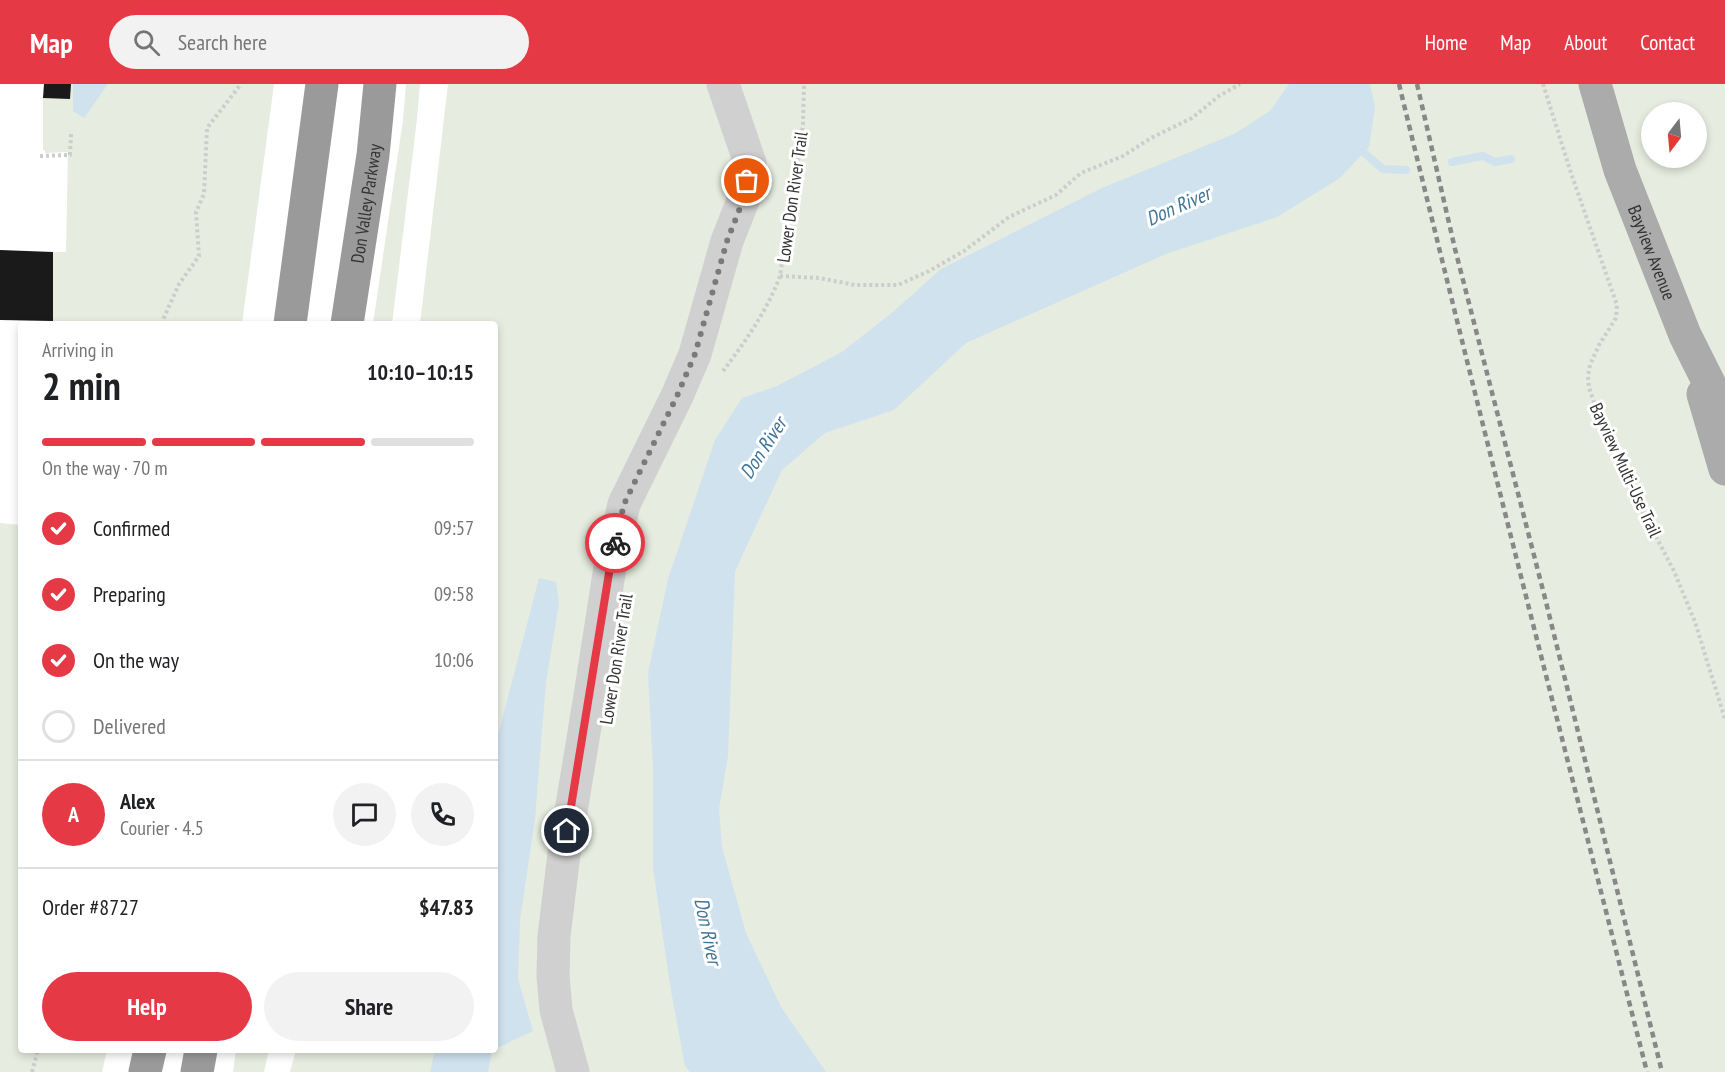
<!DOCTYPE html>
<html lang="en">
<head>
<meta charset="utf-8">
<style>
	body { margin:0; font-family:"PT Sans Narrow",sans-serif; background:#f2f2f2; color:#202124; height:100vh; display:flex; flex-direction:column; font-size:22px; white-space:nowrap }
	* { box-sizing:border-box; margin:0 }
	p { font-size:20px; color:#757577 }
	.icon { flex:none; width:33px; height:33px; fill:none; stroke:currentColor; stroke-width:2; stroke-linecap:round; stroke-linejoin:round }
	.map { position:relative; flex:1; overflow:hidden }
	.side { position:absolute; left:18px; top:237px; width:480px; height:732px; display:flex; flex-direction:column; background:#fff; border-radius:6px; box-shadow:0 3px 9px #0003 }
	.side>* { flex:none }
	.needle { width:39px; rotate:196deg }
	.controls { position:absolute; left:1641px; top:18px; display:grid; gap:12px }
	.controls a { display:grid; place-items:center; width:66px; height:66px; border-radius:50%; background:#fff; box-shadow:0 3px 9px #0003; font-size:30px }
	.pin { position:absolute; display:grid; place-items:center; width:51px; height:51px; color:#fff; margin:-26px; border:3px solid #fff; border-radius:50%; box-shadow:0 2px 6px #0007 }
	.courier { position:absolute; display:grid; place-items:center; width:60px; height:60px; margin:-30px; border:4px solid #e63946; border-radius:50%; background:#fff; color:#222; box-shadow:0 2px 8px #0007 }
	.summary em { font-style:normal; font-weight:700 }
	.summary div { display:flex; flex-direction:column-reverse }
	.summary { display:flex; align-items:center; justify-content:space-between; height:102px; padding:0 24px }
	h1 { font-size:39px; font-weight:700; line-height:45px }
	.bar { display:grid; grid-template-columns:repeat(4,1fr); gap:9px 6px; align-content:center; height:72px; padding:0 24px }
	.bar i { height:8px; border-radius:4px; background:#e0e0e0 }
	.bar .current { background:#e63946 }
	.bar p { grid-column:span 4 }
	.line { display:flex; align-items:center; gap:15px; padding:0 24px; border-top:2px solid #e0e0e0 }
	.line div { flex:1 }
	.round { display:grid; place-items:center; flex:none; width:63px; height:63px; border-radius:32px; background:#f2f2f2 }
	ol { padding:0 24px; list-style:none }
	li { display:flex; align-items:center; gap:18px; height:66px }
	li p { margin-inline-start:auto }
	li .icon { padding:6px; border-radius:50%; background:#e63946; color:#fff; stroke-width:4 }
	li:last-child { color:#757577 }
	li i { width:33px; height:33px; border:3px solid #e0e0e0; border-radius:50% }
	.cta { display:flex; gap:12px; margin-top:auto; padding:12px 24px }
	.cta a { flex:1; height:69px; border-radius:36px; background:#e63946; color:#fff; font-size:24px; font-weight:700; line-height:69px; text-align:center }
	.cta a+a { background:#f2f2f2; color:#202124 }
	header { display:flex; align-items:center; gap:36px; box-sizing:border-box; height:84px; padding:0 30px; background:#e63946; color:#fff }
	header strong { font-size:28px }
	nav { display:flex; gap:33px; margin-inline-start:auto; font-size:21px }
	.search { width:420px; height:54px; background:#f2f2f2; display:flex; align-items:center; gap:15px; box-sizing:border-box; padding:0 21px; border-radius:33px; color:#757577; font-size:22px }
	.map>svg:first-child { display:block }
</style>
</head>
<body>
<header>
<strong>Map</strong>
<div class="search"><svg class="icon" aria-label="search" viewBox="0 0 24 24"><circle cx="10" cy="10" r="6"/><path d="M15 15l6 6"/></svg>Search here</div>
<nav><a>Home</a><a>Map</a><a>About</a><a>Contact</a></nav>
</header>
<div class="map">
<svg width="1725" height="988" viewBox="0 0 1725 988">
	<rect width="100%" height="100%" fill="#fff"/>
	<!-- green -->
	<g fill="#e6ecdf" fill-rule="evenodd">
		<path d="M71 0H274L242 240H52L53 168H66L68 68 45 69V66H43V14Z"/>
		<path d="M406 0H420L417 35 392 240H373L403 36Z"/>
		<path d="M448 0H1725V988H290L296 966H495V240H420ZM1652 28H1696V74H1652Z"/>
		<path d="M0 439 21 441V966H107L102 988H0Z"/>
		<path d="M236 966H269L264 988H233Z"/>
	</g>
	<!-- water -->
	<g fill="#cfe2ee">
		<path d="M73 0H108L84 34 73 27Z"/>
		<path d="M1289 0H1370L1375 23 1369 63 1340 94 1277 133 1166 170 966 259 894 326 825 349 782 386 735 487 728 672 719 725 722 763 746 849 781 923 826 988H690L685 982 670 901 653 784V684L648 589 668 495 715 356 742 314 777 302 842 268 893 228 941 185 1102 104 1234 50 1270 27Z"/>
		<path d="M539 494 556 498 559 519 546 598 535 735 520 836 518 895 533 947 495 965V663Z"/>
		<path d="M435 966H492L488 988H430Z"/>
	</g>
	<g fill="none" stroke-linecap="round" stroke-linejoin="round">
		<!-- stream -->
		<g stroke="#cfe2ee" stroke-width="8">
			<path d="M1355 61 1383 85 1406 86"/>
			<path d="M1452 78 1483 72 1495 78 1511 75"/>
		</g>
	</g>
	<!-- building -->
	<g fill="#1a1a1a">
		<path d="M44 0H71L70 15 43 14Z"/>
		<path d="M0 166 53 168V237L0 236Z"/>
	</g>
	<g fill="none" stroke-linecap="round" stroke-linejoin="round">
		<!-- path -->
		<g stroke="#cdcdcd" stroke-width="4" stroke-dasharray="3 3" stroke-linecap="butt">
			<path d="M1543 0 1571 89 1617 221 1616 234 1599 261 1590 281 1588 292 1589 304 1597 327 1641 424 1674 487 1695 538 1725 635"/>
			<path d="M40 72 70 71 71 50"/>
			<path d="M780 192 819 194 855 201H898L929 187 964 167 1009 133 1056 111 1081 89 1123 72 1151 54 1192 34 1219 12 1240 0"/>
			<path d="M161 240 179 200 199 172 196 128 204 110 207 44 241 0"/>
			<path d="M723 287C745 258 767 227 780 192L803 40 804 0"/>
			<path d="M32 988 38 966"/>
		</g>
		<!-- minor -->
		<path stroke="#d0d0d0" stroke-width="33" d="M573 988 556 926 553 892 554 852 564 770 590 612 610 483 624 420 677 312 695 270 727 157 744 114 750 79 723 0"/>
		<!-- major -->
		<g stroke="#ababab" stroke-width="33">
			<path id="s1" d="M1595 0 1620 86 1685 251 1725 331"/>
			<path d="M1703 310 1725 385"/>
		</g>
		<!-- highway -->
		<g stroke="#9a9a9a" stroke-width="33">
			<path d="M290 240 322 0"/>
			<path id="s2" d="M347 240 373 71 380 0"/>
			<path d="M145 988 150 966"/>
			<path d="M197 988 201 966"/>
		</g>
		<!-- rail -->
		<g stroke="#888" stroke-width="4.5" stroke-dasharray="6 4.5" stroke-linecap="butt">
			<path d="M1399 0C1479 330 1563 659 1647 988"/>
			<path d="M1417 0 1455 165 1545 514 1662 988"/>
		</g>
	</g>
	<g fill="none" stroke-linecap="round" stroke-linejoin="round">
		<!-- done -->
		<path stroke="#7a7a7a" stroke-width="6" stroke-dasharray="0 10.8" d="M615 459 624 420 677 312 695 270 727 157 744 114 747 97"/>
		<!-- route -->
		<path stroke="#e63946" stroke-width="8" d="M567 747 610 483 615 459"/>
	</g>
	<g text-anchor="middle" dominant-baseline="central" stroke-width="6" stroke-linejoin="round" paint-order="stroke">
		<!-- street labels -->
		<g font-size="18" fill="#333" stroke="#fff">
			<text transform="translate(792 113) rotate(-82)">Lower Don River Trail</text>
			<text stroke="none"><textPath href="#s2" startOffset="122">Don Valley Parkway</textPath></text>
			<text stroke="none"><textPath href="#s1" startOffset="178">Bayview Avenue</textPath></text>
			<text transform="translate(1626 386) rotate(65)">Bayview Multi-Use Trail</text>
			<text transform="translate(616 575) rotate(-81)">Lower Don River Trail</text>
		</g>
		<!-- water labels -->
		<g font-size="20" font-style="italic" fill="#3f7597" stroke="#fff">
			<text transform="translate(1178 122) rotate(-24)">Don River</text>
			<text transform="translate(763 364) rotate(-57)">Don River</text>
			<text transform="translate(708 847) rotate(78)">Don River</text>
		</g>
	</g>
</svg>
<div class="controls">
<a><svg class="needle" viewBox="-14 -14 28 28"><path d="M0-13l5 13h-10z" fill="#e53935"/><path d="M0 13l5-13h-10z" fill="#757577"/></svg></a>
</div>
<div class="pin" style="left:747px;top:97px;background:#ea580c"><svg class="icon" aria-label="bag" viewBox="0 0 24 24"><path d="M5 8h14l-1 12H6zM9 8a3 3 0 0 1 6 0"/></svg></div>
<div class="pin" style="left:567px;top:747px;background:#1f2937"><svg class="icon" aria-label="home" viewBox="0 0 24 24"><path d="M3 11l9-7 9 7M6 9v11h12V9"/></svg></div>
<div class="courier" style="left:615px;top:459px"><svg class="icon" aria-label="bike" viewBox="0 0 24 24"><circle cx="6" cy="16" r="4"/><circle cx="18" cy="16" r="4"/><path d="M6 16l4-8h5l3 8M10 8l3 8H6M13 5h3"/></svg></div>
<section class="side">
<div class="summary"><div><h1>2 min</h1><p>Arriving in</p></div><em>10:10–10:15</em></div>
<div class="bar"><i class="current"></i><i class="current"></i><i class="current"></i><i></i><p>On the way · 70 m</p></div>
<ol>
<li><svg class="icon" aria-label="check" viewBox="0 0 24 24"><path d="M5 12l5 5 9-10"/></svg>Confirmed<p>09:57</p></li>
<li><svg class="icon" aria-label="check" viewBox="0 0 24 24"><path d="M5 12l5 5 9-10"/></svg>Preparing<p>09:58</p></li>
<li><svg class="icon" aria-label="check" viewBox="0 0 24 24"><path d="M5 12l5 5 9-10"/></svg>On the way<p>10:06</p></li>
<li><i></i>Delivered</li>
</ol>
<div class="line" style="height:108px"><b class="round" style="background:#e63946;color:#fff">A</b><div><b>Alex</b><p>Courier · 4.5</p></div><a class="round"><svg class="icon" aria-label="chat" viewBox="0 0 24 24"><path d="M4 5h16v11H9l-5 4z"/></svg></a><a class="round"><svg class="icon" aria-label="phone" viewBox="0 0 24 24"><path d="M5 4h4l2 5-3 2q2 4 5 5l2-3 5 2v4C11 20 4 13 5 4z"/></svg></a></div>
<div class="line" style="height:78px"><div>Order #8727</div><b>$47.83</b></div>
<div class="cta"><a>Help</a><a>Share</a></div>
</section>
</div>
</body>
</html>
